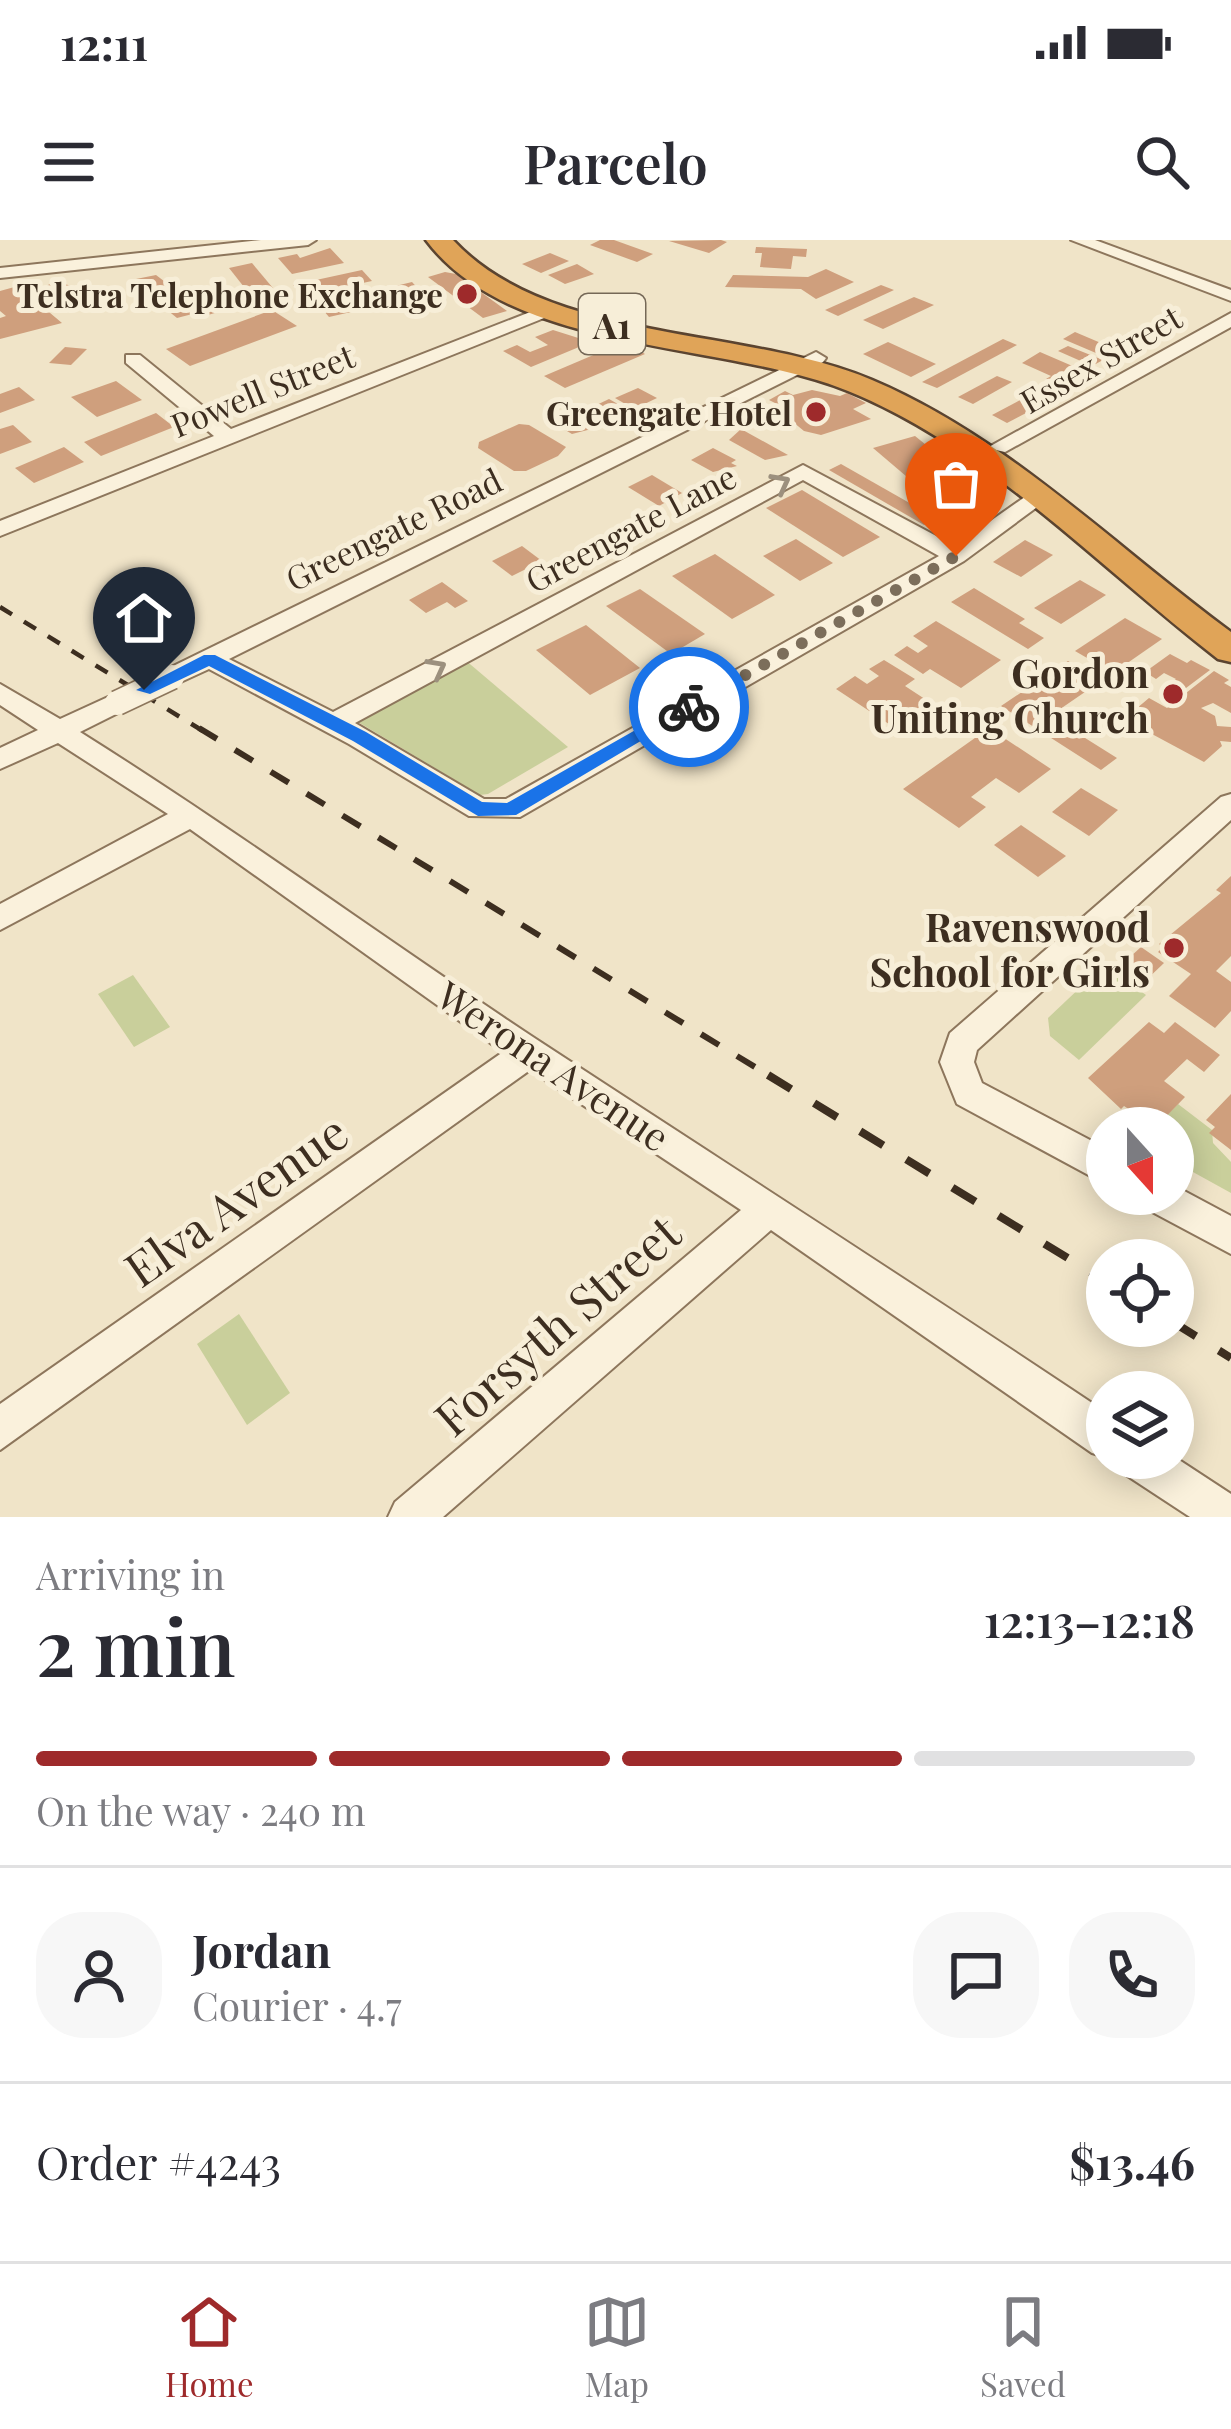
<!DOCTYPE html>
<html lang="en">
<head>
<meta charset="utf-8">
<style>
	body { margin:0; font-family:"Playfair Display",serif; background:#f7f7f7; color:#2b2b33; height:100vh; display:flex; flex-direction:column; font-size:45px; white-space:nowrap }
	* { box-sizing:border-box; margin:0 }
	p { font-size:39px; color:#7c7c81 }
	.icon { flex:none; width:66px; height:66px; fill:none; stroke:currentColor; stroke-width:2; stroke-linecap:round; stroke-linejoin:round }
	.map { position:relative; height:1277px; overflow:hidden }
	.side { display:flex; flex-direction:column; background:#fff; flex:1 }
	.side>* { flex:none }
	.needle { width:78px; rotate:159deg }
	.fabs { position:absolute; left:1086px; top:867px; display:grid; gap:24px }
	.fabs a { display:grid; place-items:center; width:108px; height:108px; border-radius:50%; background:#fff; box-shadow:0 6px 30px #0003; font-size:60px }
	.pin { position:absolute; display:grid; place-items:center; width:102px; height:102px; color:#fff; margin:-123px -51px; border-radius:50% 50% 50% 0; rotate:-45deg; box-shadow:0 0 12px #0007 }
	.pin .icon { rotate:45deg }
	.courier { position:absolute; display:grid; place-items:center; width:120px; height:120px; margin:-60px; border:9px solid #1a73e8; border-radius:50%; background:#fff; color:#222; box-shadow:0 3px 15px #0007 }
	.headline em { font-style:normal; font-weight:600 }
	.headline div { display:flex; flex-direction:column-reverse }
	.headline { display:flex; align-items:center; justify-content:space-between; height:204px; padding:0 36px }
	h1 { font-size:78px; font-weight:600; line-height:90px }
	.bar { display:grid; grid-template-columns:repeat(4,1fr); gap:18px 12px; align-content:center; height:144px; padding:0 36px }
	.bar i { height:15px; border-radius:9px; background:#e1e1e2 }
	.bar .on { background:#9e2a2b }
	.bar p { grid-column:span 4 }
	.line { display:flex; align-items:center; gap:30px; padding:0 36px; border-top:3px solid #e1e1e2 }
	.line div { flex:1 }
	.round { display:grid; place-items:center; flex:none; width:126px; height:126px; border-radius:48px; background:#f7f7f7 }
	.status { display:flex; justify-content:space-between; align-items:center; height:84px; padding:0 60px; background:#fff; direction:ltr }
	.status svg { height:33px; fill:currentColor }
	header { display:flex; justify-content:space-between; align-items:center; height:156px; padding:0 36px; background:#fff; font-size:54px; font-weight:600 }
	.dock { display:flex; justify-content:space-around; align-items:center; height:168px; border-top:3px solid #e1e1e2; background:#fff; font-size:33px; color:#7c7c81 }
	.dock a { display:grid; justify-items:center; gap:6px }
	.dock .on { color:#9e2a2b }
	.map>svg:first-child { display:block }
</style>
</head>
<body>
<div class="status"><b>12:11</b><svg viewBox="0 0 49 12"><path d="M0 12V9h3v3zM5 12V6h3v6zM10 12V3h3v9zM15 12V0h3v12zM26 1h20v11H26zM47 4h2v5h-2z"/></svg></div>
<header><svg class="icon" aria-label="menu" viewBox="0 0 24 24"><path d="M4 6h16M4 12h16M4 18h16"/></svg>Parcelo<svg class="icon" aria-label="search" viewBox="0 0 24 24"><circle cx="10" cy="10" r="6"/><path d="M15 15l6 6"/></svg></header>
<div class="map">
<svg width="1231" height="1277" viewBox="0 0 1231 1277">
	<rect width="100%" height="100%" fill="#f0e4c8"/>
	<!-- green -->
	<g fill="#c9cf9b">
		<path d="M464 419 568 507 488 554 480 555 358 482 362 475Z"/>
		<path d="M1104 725 1146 755 1079 820 1050 796 1048 778Z"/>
		<path d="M133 735 170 787 134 807 98 754Z"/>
		<path d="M1178 864 1212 890 1213 903 1231 922V953L1173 921V888H1155Z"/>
		<path d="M239 1074 290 1153 247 1185 197 1104Z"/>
	</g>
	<!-- building -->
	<g fill="#cf9f7d">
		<path d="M600 0H614L653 14 637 22 590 5Z"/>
		<path d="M721 0 727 2 709 13 669 1Z"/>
		<path d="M756 7 807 9 806 17 793 16 791 29 760 27 762 13H755Z"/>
		<path d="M330 8 344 23 292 34 278 18 297 14 300 18Z"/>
		<path d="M550 13 569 21 541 33 522 24Z"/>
		<path d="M252 23 283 60 259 66 229 28Z"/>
		<path d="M577 24 594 34 565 44 548 35Z"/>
		<path d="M826 29 854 42 816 59 801 49 725 47 733 35 808 37Z"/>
		<path d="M362 30 372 41 302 56 293 45Z"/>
		<path d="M445 32 456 34 507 71 483 78 428 37Z"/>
		<path d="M156 35 173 48 148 54 131 40Z"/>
		<path d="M56 41 89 52 73 60 40 49Z"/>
		<path d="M412 42 423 54 382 64 371 52Z"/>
		<path d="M881 45 894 50 838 76 825 70Z"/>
		<path d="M18 46 62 83 0 99V78L6 76 0 71V51Z"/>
		<path d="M199 46 225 70 208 75 182 50Z"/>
		<path d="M361 54 373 67 329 77 318 64Z"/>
		<path d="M914 57 934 65 883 89 863 80Z"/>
		<path d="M185 60 200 72 177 78 161 65Z"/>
		<path d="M272 70 297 86 190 126 166 109Z"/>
		<path d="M553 90 591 102 531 127 503 111 517 105 530 112 548 105 535 97Z"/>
		<path d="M1075 92 1115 109 1103 116 1063 99Z"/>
		<path d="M1003 99 1017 105 937 148 922 142Z"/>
		<path d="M624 102 645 114 565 148 544 136Z"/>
		<path d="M888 102 936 124 911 137 863 114Z"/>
		<path d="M1068 106 1103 120 1092 126 1058 111Z"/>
		<path d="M65 107 87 109 71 125 49 123Z"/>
		<path d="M1040 112 1084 131 1060 145 1046 139 1051 136 1022 123Z"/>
		<path d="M997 136 1012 142 973 164 958 157Z"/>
		<path d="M116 141 142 160 97 177 71 157Z"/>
		<path d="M19 147 35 160 0 173V154Z"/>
		<path d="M638 148 657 158 634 169 615 158Z"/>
		<path d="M812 150 840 156 847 153 866 163 853 169 871 179 821 195 804 191 793 182 780 190 760 180 783 167 769 160 785 151 793 155Z"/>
		<path d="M1039 150 1055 158 1007 183 992 175Z"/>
		<path d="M609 159 630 171 606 182 586 170Z"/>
		<path d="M578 168 607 185 572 194 555 184 576 175 571 172Z"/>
		<path d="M156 173 174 187 101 216 84 202Z"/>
		<path d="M519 184 529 185 566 207 558 216 526 231H514L478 208 479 202Z"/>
		<path d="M13 185 32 202 0 214V189Z"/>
		<path d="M741 189 788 215 765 220 729 200Z"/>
		<path d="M915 196 983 251 940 265 873 208Z"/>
		<path d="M64 207 84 222 34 243 15 228Z"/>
		<path d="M713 208 736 220 731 223 737 226 713 232 691 220Z"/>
		<path d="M841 224 936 278 924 285 829 230Z"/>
		<path d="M652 235 682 253 659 266 628 247Z"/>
		<path d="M802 250 880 297 843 317 766 268Z"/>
		<path d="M796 299 833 323 800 341 763 316Z"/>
		<path d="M1025 300 1053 315 1021 337 993 322Z"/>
		<path d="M522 306 542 321 512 336 492 321Z"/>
		<path d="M715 314 775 355 732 379 672 336Z"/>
		<path d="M1080 340 1106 355 1061 384 1034 368Z"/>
		<path d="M442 342 468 361 455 368 447 362 426 373 409 360Z"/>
		<path d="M974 348 1025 379 1019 383 1044 398 1028 409 951 362Z"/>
		<path d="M640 349 705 394 671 414 606 366Z"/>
		<path d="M1125 378 1162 399 1113 433 1075 411Z"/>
		<path d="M936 381 1001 420 961 448 930 429 923 434 894 415 907 406 918 413 928 406 913 396Z"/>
		<path d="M586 385 640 428 590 455 536 410Z"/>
		<path d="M1170 414 1187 423 1191 420 1210 430 1182 451 1170 444 1176 439 1164 433 1156 439 1145 432Z"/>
		<path d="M884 420 915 439 905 446 934 465 898 490 836 449 855 436 867 444 879 436 869 429Z"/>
		<path d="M1068 421 1101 441 1050 476 1117 518 1101 530 1001 466Z"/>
		<path d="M1214 431 1229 440 1224 443 1231 447V473L1213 463 1201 468 1215 476 1217 486 1231 487V502L1220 501 1222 506 1204 522 1124 479 1149 458 1167 468Z"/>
		<path d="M989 488 1051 529 1019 553 996 538 971 557 986 567 959 588 903 549Z"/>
		<path d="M1081 548 1118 570 1089 596 1052 572Z"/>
		<path d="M1021 585 1066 616 1038 637 994 605Z"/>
		<path d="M1231 636V716L1216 731 1231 742V771L1215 788 1169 756 1191 734 1158 712 1163 707 1159 704 1221 653 1216 650Z"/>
		<path d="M1141 707 1164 723 1141 745 1118 728Z"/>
		<path d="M1149 782 1164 793 1175 782 1220 815 1204 832 1187 819 1164 841 1185 857 1156 887 1124 866 1121 869 1088 838Z"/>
		<path d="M1231 854V910L1209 893 1215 887 1206 880Z"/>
	</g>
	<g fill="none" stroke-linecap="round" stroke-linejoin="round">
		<!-- minor casing -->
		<g stroke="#8d765c" stroke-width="4">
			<g id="minor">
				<path d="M261 0H316L308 5 0 38V28Z"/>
				<path d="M1071 0H1095L1231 50V61Z"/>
				<path d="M548 65 554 66V74L0 296V281L214 196 126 123V115H140L231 189Z"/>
				<path d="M1231 73V87L1005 212 987 208Z"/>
				<path d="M816 112 826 118 823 122 229 419 333 472 803 225 955 306 1029 254H1045L1048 259 964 321 520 577 469 576 349 504 209 429 172 446 159 437 163 431ZM803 240 939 316 506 559H484L355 483Z"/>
				<path d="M0 444 60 479 108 457H126L130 463 126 469 80 492C238 591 387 701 542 803 730 926 920 1048 1107 1173L1109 1218 1092 1213 771 990 443 1277H388L395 1262 741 970 530 830 0 1210V1164L503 812 190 589 0 690V664L168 574 58 503 0 529V508L38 490 0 465Z"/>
				<path d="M1231 554V580L977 810 974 822 982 843 1107 909V945L957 864 940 822 950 793 1221 557Z"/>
				<path d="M1173 945 1231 976V1014L1141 966 1136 954H1173Z"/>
				<path d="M1173 1216 1231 1254V1277H1190L1123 1233 1117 1218Z"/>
			</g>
		</g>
		<!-- highway casing -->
		<g stroke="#5b4430" stroke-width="5">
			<path id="highway" d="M426 0H453C549 104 745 86 872 140 1007 197 1114 306 1231 392V422L1218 419C1100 328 988 208 848 151 722 100 512 115 426 0Z"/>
		</g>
		<!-- minor -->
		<use href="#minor" fill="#faf1dc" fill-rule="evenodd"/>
		<!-- highway -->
		<use href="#highway" fill="#e0a458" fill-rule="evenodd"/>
		<!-- rail-far2 -->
		<path stroke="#3d2e20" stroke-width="4.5" stroke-dasharray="14 14" stroke-linecap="butt" d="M0 367 203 491"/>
		<!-- rail-far1 -->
		<path stroke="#3d2e20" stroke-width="6" stroke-dasharray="21 21" stroke-linecap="butt" d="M199 488 773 838"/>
		<!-- rail -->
		<g stroke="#3d2e20" stroke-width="8" stroke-dasharray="27 27" stroke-linecap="butt">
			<path d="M768 835 1107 1042"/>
			<path d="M1173 1082 1231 1118"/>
		</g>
		<!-- minor-bridge casing -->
		<g stroke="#8d765c" stroke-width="27" stroke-linecap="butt">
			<path id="minor-bridge" d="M117 463 172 437"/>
		</g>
		<!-- minor-bridge -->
		<use href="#minor-bridge" stroke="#faf1dc" stroke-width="24"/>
	</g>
	<!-- one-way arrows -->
	<defs><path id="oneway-chevron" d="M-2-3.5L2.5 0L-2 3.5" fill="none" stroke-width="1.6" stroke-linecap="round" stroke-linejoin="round" transform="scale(3)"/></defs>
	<g stroke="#9c907e">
		<use href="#oneway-chevron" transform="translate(781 243) rotate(-28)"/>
		<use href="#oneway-chevron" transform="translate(437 428) rotate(-28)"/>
	</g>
	<!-- route -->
	<path fill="#1a73e8" d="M204 415H215L366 492 482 562 507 563 683 463 698 467 516 575 478 576 353 501 209 426 150 454 136 450Z"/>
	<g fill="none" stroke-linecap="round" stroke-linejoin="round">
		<!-- done -->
		<path stroke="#7c6e5b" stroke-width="12" stroke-dasharray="0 21.6" d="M689 467 956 316"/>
	</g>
	<!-- markers -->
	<g fill="#9e2a2b" stroke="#f7eed8" stroke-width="4.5">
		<circle cx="467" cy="54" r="12"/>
		<circle cx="816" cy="172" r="12"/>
		<circle cx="1173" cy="454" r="12"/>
		<circle cx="1174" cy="708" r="12"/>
	</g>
	<g text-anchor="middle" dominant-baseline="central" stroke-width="10" stroke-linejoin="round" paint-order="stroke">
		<!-- far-poi labels -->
		<g font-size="33" font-weight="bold" fill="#3d2e20" stroke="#f7eed8" text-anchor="end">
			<text x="443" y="54">Telstra Telephone Exchange</text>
			<text x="792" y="172">Greengate Hotel</text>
		</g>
		<!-- far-street labels -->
		<g font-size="33" fill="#3d2e20" stroke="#f7eed8">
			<text transform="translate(1100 118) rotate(-30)">Essex Street</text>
			<text transform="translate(262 149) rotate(-22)">Powell Street</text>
			<text transform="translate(630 287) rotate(-28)">Greengate Lane</text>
			<text transform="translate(393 288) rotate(-26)">Greengate Road</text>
		</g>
		<!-- shield labels -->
		<rect fill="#f7eed8" stroke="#756857" stroke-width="3" x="579" y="54" width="66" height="60" rx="9"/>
		<g font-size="36" font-weight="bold" fill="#3d2e20">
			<text x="612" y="84">A1</text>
		</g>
		<!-- poi labels -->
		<g font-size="39" font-weight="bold" fill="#3d2e20" stroke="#f7eed8" text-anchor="end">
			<text x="1149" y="432">Gordon<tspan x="1149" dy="45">Uniting Church</tspan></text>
			<text x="1150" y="686">Ravenswood<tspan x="1150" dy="45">School for Girls</tspan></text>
		</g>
		<!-- street labels -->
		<g font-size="39" fill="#3d2e20" stroke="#f7eed8">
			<text transform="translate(554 825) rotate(34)">Werona Avenue</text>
		</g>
		<!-- near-street labels -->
		<g font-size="48" fill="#3d2e20" stroke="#f7eed8">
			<text transform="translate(235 959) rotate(-35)">Elva Avenue</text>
			<text transform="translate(556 1084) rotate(-41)">Forsyth Street</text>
		</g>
	</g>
</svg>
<div class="fabs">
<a><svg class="needle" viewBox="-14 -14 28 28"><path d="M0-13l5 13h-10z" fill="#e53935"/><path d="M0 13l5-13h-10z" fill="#7c7c81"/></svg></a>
<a><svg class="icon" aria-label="locate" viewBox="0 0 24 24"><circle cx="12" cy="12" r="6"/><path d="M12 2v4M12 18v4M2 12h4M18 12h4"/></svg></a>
<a><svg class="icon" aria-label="layers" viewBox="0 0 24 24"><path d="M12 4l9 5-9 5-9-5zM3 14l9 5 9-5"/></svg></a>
</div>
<div class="pin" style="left:956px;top:316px;background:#ea580c"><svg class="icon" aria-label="bag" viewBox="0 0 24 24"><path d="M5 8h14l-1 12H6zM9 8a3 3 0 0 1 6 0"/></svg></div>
<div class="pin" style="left:144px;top:450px;background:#1f2937"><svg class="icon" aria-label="home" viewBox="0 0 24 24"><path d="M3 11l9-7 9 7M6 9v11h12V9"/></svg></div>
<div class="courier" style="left:689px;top:467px"><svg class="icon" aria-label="bike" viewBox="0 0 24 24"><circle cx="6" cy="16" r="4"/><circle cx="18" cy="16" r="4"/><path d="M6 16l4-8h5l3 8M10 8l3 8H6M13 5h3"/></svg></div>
</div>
<section class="side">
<div class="headline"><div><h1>2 min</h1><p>Arriving in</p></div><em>12:13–12:18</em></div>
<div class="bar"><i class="on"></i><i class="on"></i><i class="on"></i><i></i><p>On the way · 240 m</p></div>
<div class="line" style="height:216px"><a class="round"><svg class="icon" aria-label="person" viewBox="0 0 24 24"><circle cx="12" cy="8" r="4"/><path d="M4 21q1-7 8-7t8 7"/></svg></a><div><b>Jordan</b><p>Courier · 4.7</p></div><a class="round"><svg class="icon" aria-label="chat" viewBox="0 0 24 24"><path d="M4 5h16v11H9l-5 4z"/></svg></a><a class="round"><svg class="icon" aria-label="phone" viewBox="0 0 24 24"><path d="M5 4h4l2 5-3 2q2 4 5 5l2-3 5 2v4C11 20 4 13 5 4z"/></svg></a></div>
<div class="line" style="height:156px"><div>Order #4243</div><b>$13.46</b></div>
</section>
<nav class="dock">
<a class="on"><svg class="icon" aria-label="home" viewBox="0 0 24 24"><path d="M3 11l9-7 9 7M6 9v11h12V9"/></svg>Home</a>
<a><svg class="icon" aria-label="map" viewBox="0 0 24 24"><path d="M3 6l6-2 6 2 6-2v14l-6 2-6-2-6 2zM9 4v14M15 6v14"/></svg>Map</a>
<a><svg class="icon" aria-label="saved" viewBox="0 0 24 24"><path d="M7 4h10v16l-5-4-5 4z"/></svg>Saved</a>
</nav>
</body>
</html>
